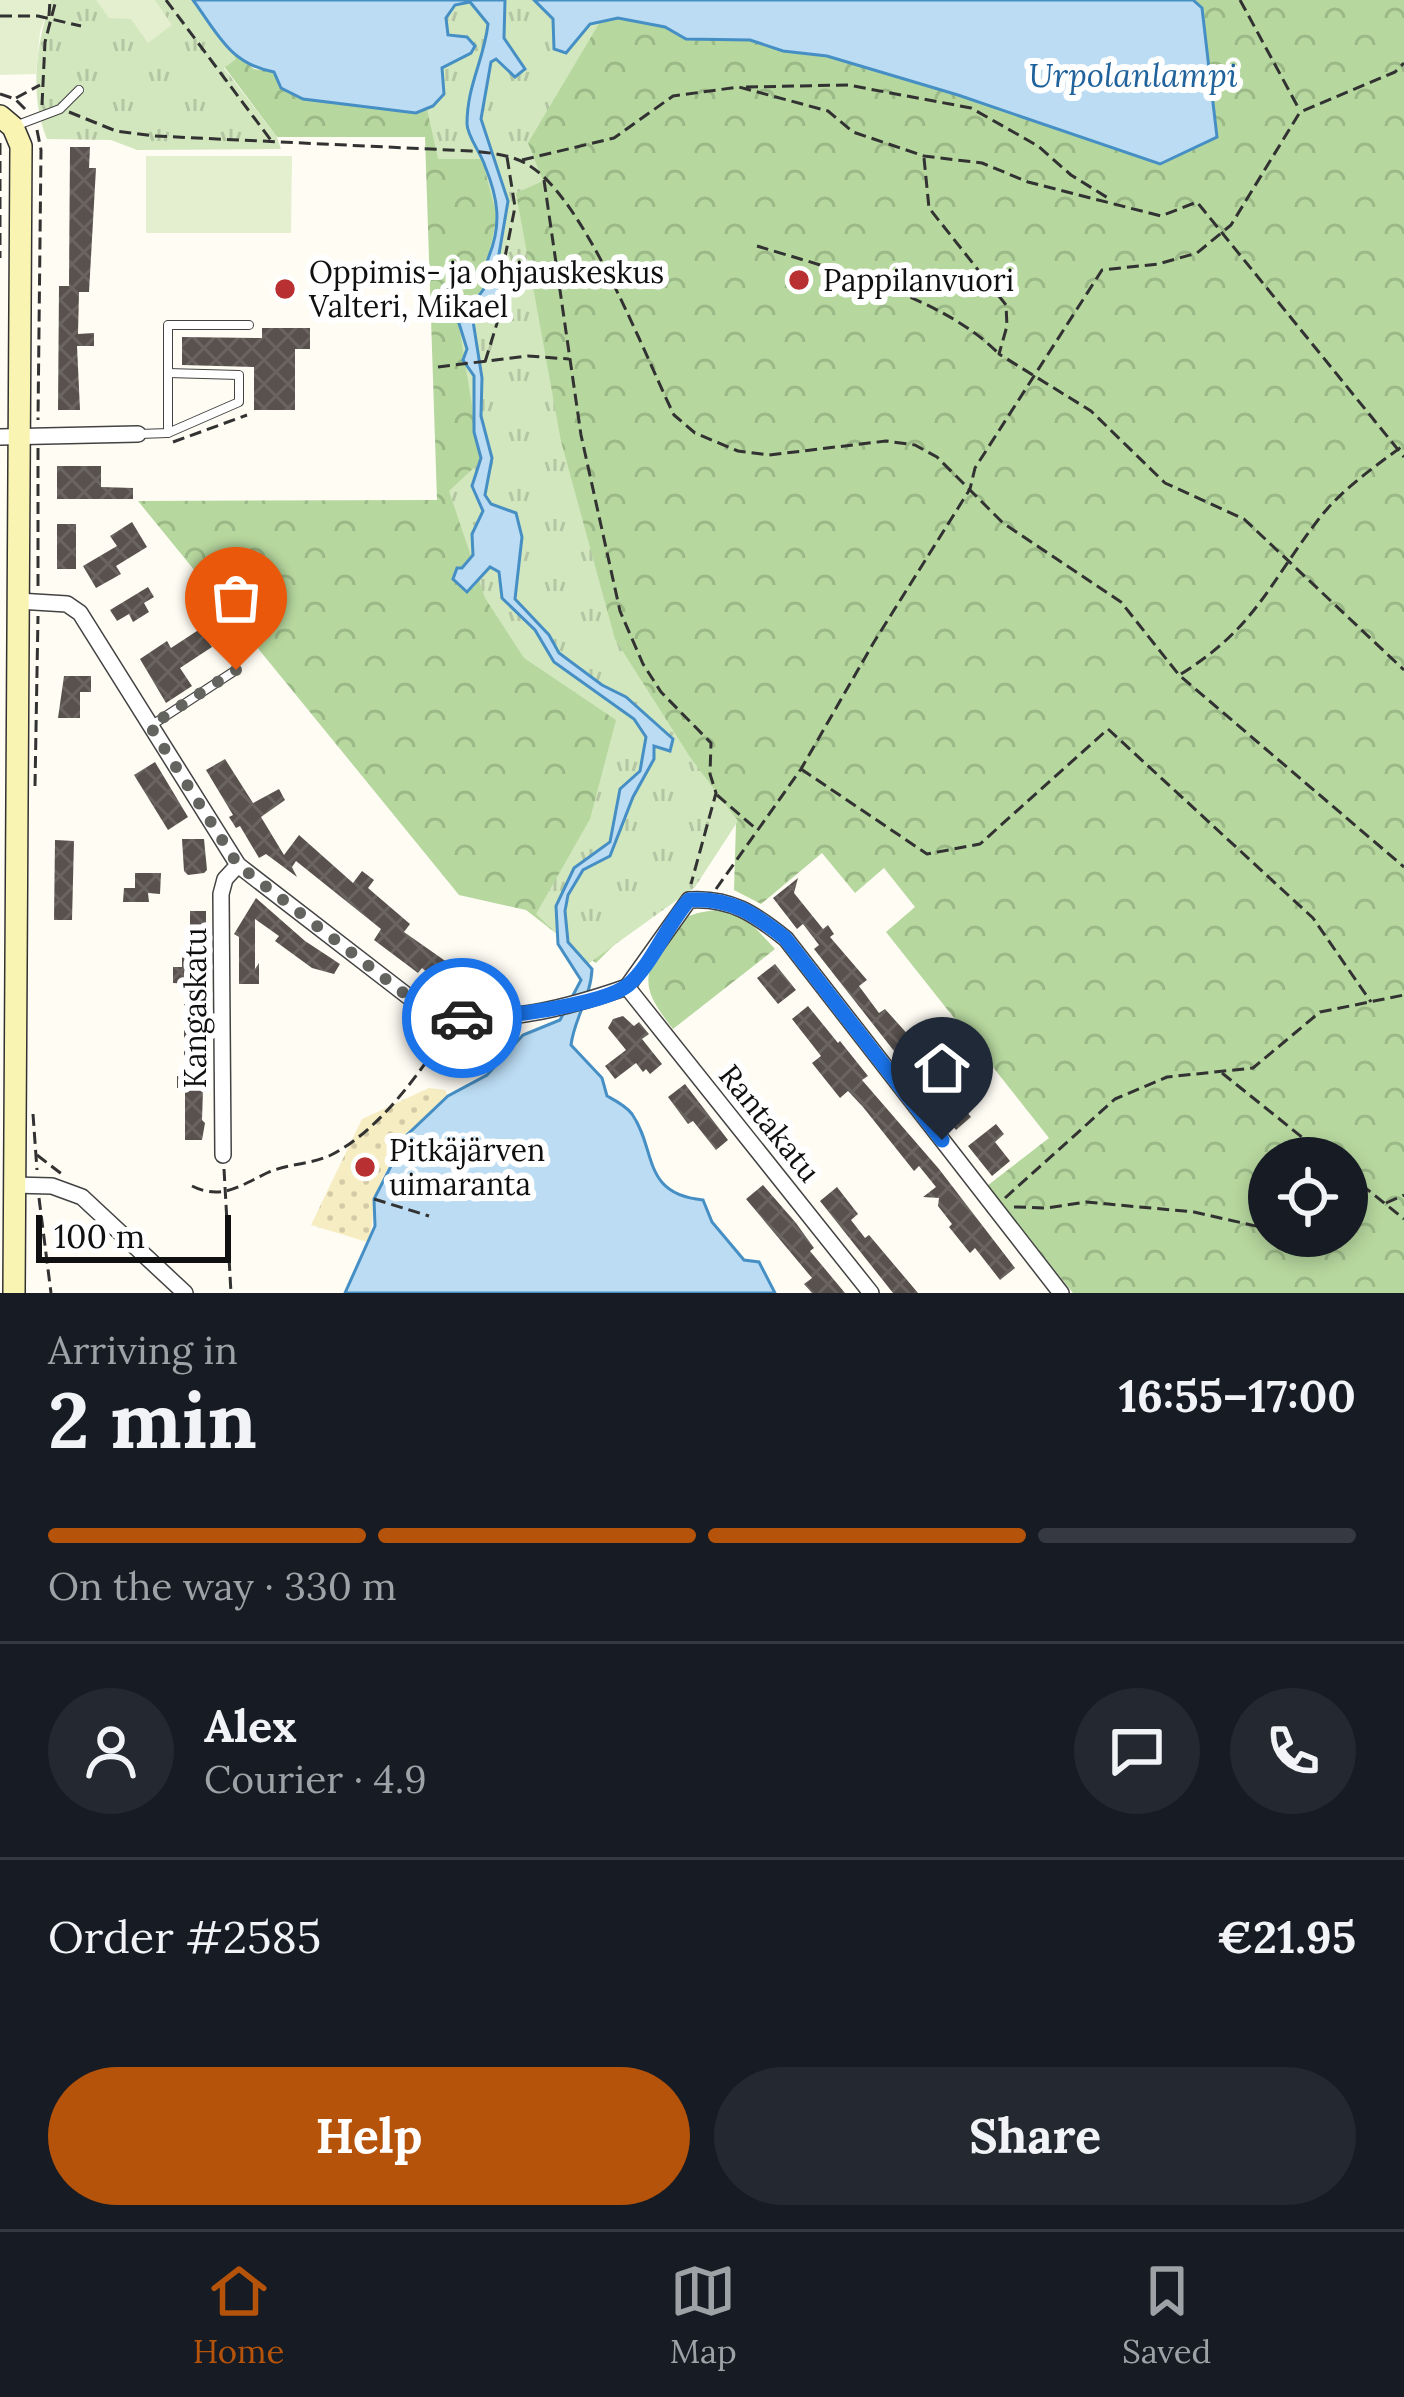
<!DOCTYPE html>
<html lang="en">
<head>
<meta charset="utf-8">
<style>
	body { margin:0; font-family:Lora,serif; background:#242831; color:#f1f3f6; height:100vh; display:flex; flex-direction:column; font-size:45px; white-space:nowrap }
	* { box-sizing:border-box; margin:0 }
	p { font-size:39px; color:#9ea1a6 }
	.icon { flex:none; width:66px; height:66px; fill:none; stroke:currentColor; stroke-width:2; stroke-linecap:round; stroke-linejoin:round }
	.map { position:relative; height:1293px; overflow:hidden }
	.drawer { display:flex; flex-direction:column; background:#171b24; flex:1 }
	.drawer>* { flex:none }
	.controls { position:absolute; left:1248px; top:1137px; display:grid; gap:24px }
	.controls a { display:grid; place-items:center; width:120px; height:120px; border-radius:50%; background:#171b24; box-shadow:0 6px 18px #0003; font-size:60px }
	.scale { position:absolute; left:36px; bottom:30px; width:195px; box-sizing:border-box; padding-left:12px; border:6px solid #101010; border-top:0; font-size:33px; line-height:42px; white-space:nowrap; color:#101010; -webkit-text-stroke:9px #fff; paint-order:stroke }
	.pin { position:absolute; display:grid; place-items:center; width:102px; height:102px; color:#fff; margin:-123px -51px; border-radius:50% 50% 50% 0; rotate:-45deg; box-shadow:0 0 12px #0007 }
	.pin .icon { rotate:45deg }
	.courier { position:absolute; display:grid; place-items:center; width:120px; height:120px; margin:-60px; border:9px solid #1a73e8; border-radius:50%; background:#fff; color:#222; box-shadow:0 3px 15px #0007 }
	.head em { font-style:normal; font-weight:800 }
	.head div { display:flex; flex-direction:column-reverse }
	.head { display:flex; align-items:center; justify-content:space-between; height:204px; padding:0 48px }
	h1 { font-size:78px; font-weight:800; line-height:90px }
	.bar { display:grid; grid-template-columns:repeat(4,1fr); gap:18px 12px; align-content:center; height:144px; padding:0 48px }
	.bar i { height:15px; border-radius:9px; background:#363941 }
	.bar .current { background:#b45309 }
	.bar p { grid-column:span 4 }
	.line { display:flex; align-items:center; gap:30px; padding:0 48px; border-top:3px solid #363941 }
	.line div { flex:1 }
	.round { display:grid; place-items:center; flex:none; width:126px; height:126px; border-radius:63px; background:#242831 }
	.action { display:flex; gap:24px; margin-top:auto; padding:24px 48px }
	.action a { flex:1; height:138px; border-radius:72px; background:#b45309; color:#fff; font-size:48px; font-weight:800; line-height:138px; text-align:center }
	.action a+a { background:#242831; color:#f1f3f6 }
	.tabs { display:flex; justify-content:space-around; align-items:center; height:168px; border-top:3px solid #363941; background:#171b24; font-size:33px; color:#9ea1a6 }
	.tabs a { display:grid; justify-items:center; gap:6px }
	.tabs .current { color:#b45309 }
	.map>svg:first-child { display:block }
</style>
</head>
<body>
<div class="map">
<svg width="1404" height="1293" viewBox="0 0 1404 1293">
	<defs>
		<pattern id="forest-crowns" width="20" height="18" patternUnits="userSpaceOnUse" patternTransform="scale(3)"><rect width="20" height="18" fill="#b6d79e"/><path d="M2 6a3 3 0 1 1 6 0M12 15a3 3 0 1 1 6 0" fill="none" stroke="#9bb887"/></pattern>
		<pattern id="sand-dots" width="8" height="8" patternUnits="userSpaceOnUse" patternTransform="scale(3)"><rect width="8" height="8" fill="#f7edc3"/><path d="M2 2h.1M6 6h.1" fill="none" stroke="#d3caa6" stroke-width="1.8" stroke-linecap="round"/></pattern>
		<pattern id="park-tufts" width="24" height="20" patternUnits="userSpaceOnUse" patternTransform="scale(3)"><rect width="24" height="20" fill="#d2e7be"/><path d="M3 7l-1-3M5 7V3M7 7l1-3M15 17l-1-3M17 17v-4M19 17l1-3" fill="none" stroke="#b3c5a2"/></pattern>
		<pattern id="building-cross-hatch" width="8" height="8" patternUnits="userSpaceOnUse" patternTransform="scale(3)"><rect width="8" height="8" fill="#58514d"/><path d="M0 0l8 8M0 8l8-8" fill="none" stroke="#6b6562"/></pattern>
	</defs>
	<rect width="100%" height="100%" fill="#fefcf3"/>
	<!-- forest -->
	<g fill="url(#forest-crowns)" fill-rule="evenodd">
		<path d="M174 0 254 69 274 72 281 88 303 99 416 113 433 106C446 118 466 129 477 143 500 175 504 257 484 291 477 301 466 310 459 320L474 376V432L481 458 473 555 462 568 473 588 490 566 634 719 557 934 526 910 459 895 138 501 437 500 425 137H277Z"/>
		<path d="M1193 0H1404V1293H1073L987 1186 1049 1138 886 932 915 907 884 868 855 893 822 853 761 904 734 890 736 823 596 963 568 942 649 720 473 320 496 299 505 185 590 24 619 18 665 27 686 39 750 40 783 51 827 55 958 95 1202 8ZM1269 1158H1347V1236H1269Z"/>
		<path d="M719 910 747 919 775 949 673 1029C646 994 639 981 663 942 677 918 691 912 719 910Z"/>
	</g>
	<!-- sand -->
	<path fill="url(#sand-dots)" d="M429 1088 445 1090 448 1096C418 1125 390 1154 376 1196 371 1212 375 1225 367 1242L311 1225 362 1119Z"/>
	<!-- park -->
	<g fill="url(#park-tufts)">
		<path d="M51 0H196L236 59 224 68 277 137 281 149 137 150 111 140 47 139C29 95 36 44 51 0Z"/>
		<path d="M443 0H613L528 143 543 181 516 193 561 441 615 639 690 757 738 821 695 887 588 964 536 914 590 819 616 720 524 658 485 598 449 491 481 461 458 320 487 283 486 266 497 217 482 159H438L415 55Z"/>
	</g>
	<!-- pitch -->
	<g fill="#e3efcf">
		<path d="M0 0H51L40 32 36 74 0 75Z"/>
		<path d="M96 0H155L172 25 148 43 131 19 109 18Z"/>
		<path d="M146 156H292L291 233H146Z"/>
	</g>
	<!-- water -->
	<g fill="#bbdcf3" stroke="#468fc5" stroke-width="3">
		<path d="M193 0H505L504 38 525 69 515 77 496 59 491 62 481 119 508 201 498 260 499 292 473 321 482 378 481 416 492 458 485 495 491 504 516 513 522 537 515 599 549 635 559 653 602 685 626 697 673 739 670 751 654 746V759L633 797 610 856 583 870 568 895 565 911 568 942 592 969C591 997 574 1019 571 1045L602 1078 607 1096C616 1101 626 1106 632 1114 657 1150 641 1194 703 1200L712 1222 744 1260 759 1262 775 1293H345L375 1226 374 1199 407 1135 448 1096 487 1075 523 1035 560 1020 581 980 558 944 556 906 574 868 610 842 620 789 640 771 646 737 634 719 554 662 535 630 502 598 499 572 490 567 467 592 453 579 457 568H462L473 555 472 534 483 511 472 486 481 458 474 432V376L463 360 467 349 458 320C467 309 482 295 487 283 490 273 484 267 489 256 502 224 498 198 485 166 481 153 467 136 467 124 467 85 484 60 488 24L470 2 455 5 446 18 448 35 467 37 475 46 471 53 442 68 444 94 433 106 416 113 303 99 281 88 274 72C230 64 218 34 193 0Z"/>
		<path d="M534 0H1193L1202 8 1217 137 1160 164 958 95 827 56 783 51 750 40 686 39 665 27 618 18 590 24 566 53 554 49 553 19Z"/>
	</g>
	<!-- building -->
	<g fill="url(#building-cross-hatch)">
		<path d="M70 147H90L89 168H96L89 292H79L78 334 94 333V346H77L80 410H58L59 286H69Z"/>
		<path d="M262 328H310V349H295V410H254V367L182 365V337L262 338Z"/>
		<path d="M57 466H101V487L133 488V499H57Z"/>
		<path d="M132 522 147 547 116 566 121 574 96 588 83 566 117 546 110 536Z"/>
		<rect x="57" y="524" width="19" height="45"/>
		<path d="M148 587 154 597 144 603 149 612 133 622 129 614 117 621 110 610Z"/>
		<path d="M200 629 212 647 180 668 192 686 166 703 140 659 167 641 171 648Z"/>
		<path d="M64 676H91V692H80V718H58Z"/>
		<path d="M225 759 253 803 279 789 285 800 261 817 284 855 299 835 353 883 362 871 374 880 368 888 410 924 404 932 461 972 447 989 422 968 418 973 374 940 381 929 296 861 292 867 297 877 266 854 259 858 240 826 236 828 229 817 233 815 206 770Z"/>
		<path d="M155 762 188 817 168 830 134 775Z"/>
		<path d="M182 839H204L207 870 204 873 188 875 184 871Z"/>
		<path d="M55 840 74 841 72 920H54Z"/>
		<path d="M135 873H161L160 894 148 893 149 902H123L124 888H135Z"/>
		<path d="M798 878 794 893 823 929 828 925 834 934 830 937 867 980 859 986 879 1013 885 1009 920 1048 933 1066 926 1072 946 1097 961 1085 969 1096 960 1103 971 1117 956 1130 814 949 819 945 803 924 797 929 773 898Z"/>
		<path d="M256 898 305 941 340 964 334 974 312 968 275 941 279 936 255 919V969L259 963V984H239V937L234 934Z"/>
		<path d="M190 911H206V994L204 1030 200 1037V1058H204L202 1120 205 1123 202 1140H185V1088H177V1076H184V1004H190V984L173 983V967H182V951H190Z"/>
		<path d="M775 964 796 990 778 1004 757 978Z"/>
		<path d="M808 1006 838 1043 840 1041 868 1076 862 1080 939 1169 1015 1268 1000 1280 975 1248 970 1253 949 1227 952 1224 938 1206 939 1198 923 1197 936 1187 919 1166 914 1171 863 1107 848 1091 840 1098 812 1063 821 1056 792 1019Z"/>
		<path d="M623 1016 634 1026 639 1022 649 1034 642 1039 662 1064 650 1074 646 1069 643 1072 636 1063 615 1079 605 1066 626 1050 608 1028 613 1019Z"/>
		<path d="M685 1084 728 1140 716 1150 693 1121 688 1124 668 1097Z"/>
		<path d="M996 1124 1004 1134 995 1142 1010 1161 992 1176 968 1146Z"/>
		<path d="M763 1185 796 1223 814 1248 810 1251 845 1293H812L804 1284 812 1278 746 1199Z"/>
		<path d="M837 1187 858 1214 851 1220 865 1238 869 1235 918 1293H893L820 1201Z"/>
	</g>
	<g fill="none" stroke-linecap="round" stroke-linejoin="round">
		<!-- lane casing -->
		<g stroke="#434343" stroke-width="10">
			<g id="lane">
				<path d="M15 126 60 109 79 90"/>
				<path d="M168 433V325H249"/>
				<path d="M139 434 168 433 239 402V375L168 373"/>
				<path d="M152 725 236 670"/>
			</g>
		</g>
		<!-- street casing -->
		<g stroke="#434343" stroke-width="18">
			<g id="street">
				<path d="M0 437 138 434"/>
				<path d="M18 601 67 604 80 613 238 865 418 1004C486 1031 561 1010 627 987"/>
				<path d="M627 987 689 900C730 897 755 914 786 939L1061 1293"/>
				<path d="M627 987 871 1293"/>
				<path d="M223 1155 221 894 225 879 238 865"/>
				<path d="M13 1185 52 1186 82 1197 185 1293"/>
			</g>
		</g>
		<!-- secondary casing -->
		<g stroke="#323232" stroke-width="24">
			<path id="secondary" d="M0 116 13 127 21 146 14 1293"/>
		</g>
		<!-- path -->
		<g stroke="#323232" stroke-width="3" stroke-dasharray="12 6" stroke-linecap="butt">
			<path d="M166 0 273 143"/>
			<path d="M1240 0 1299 109"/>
			<path d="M0 16H38L81 26"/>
			<path d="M49 16 50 0"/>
			<path d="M746 87 848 85 971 108 1038 146 1071 175 1108 198"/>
			<path d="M0 94 15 99 28 112"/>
			<path d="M16 98 40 85"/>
			<path d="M42 105 45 42 56 0"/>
			<path d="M69 112 116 131 155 136 471 151C490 153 508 154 525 163 583 193 644 354 674 415L695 433 738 451 769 455 886 441 915 445 937 457 1003 523 1121 602 1179 675 1404 867"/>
			<path d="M37 130 41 150 38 420"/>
			<path d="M0 143V258"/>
			<path d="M924 158 929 208 1006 305 1007 326 999 354 1091 411 1165 483 1244 519 1404 670"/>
			<path d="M522 160 614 138 673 96 739 87 828 111 853 132 924 156 982 163 1028 182 1161 216 1197 202 1404 457"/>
			<path d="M544 180 581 435 620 611 643 664 661 692 711 743 710 774 716 793 691 884"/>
			<path d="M757 246C832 269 941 296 997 352"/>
			<path d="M485 362 507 291 504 262 515 207 507 157"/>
			<path d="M438 367 528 356 569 359"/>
			<path d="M173 442 247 415"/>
			<path d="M38 448V588"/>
			<path d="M1181 674C1255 628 1269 584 1318 520 1341 490 1374 467 1404 445"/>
			<path d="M801 769 927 854 980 844 1108 729 1313 918 1371 1002"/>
			<path d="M35 786 38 616"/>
			<path d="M717 795 755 828"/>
			<path d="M716 889 801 769 874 642 970 489 975 468 1102 270 1158 264 1197 253 1231 225 1300 112 1395 72 1404 63"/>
			<path d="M1222 1073 1328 1158"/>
			<path d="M33 1114 37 1170"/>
			<path d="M37 1155 63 1175"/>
			<path d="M224 1169 231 1293"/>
			<path d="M1347 1173 1404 1219"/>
			<path d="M192 1186C222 1201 241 1185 269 1172 288 1164 312 1164 331 1155 377 1132 418 1076 445 1034"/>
			<path d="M39 1198 51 1293"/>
			<path d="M1005 1198 1115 1099 1167 1077 1253 1068 1320 1012 1404 995"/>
			<path d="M374 1199 429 1216"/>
			<path d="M1386 1203 1404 1195"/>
			<path d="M1014 1207 1047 1208 1086 1202 1194 1212 1269 1229"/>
		</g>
		<!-- lane -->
		<use href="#lane" stroke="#fff" stroke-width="8"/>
		<!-- street -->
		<use href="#street" stroke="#fff" stroke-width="15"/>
		<!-- secondary -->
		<use href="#secondary" stroke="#faf4b3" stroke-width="21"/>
	</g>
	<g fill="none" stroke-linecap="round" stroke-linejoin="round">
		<!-- done -->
		<path stroke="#63635f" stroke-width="12" stroke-dasharray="0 21.6" d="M236 670 150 726 238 865 418 1004 462 1018"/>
		<!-- route -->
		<path stroke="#1a73e8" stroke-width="15" d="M462 1018C495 1019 604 1005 628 985 652 965 667 924 689 900 730 897 755 914 785 938L942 1140"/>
	</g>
	<!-- markers -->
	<g fill="#b83032" stroke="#fff" stroke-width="4.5">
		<circle cx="799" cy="280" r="12"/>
		<circle cx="285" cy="289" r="12"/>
		<circle cx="365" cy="1167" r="12"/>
	</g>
	<g text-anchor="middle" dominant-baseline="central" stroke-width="12" stroke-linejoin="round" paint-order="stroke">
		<!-- poi labels -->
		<g font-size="30" fill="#101010" stroke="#fff" text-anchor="start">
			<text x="309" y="272">Oppimis- ja ohjauskeskus<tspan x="309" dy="34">Valteri, Mikael</tspan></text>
			<text x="823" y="280">Pappilanvuori</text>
			<text x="389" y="1150">Pitkäjärven<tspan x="389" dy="34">uimaranta</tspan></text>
		</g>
		<!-- street labels -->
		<g font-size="30" fill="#101010" stroke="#fff">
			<text transform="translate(195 1008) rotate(-90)">Kangaskatu</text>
			<text transform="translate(770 1123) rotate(51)">Rantakatu</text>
		</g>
		<!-- water labels -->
		<g font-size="33" font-style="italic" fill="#20629b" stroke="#fff">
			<text x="1133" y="75">Urpolanlampi</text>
		</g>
	</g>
</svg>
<div class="controls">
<a><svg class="icon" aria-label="locate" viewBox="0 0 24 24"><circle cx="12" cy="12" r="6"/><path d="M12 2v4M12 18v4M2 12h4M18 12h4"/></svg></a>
</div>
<div class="scale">100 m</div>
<div class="pin" style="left:236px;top:670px;background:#ea580c"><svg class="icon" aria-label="bag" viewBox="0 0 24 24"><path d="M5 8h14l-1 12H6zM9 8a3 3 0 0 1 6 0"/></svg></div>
<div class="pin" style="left:942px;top:1140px;background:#1f2937"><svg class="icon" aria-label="home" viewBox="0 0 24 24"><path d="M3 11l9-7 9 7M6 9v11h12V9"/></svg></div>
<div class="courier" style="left:462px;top:1018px"><svg class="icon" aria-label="car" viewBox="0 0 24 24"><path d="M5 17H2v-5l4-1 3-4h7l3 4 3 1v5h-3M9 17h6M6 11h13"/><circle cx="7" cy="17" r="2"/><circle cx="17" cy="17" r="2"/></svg></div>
</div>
<section class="drawer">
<div class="head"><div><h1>2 min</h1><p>Arriving in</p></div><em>16:55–17:00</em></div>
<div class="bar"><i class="current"></i><i class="current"></i><i class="current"></i><i></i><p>On the way · 330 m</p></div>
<div class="line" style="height:216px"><a class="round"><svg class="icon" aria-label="person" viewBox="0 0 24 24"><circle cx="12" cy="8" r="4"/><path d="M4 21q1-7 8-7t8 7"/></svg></a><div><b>Alex</b><p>Courier · 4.9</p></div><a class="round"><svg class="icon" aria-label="chat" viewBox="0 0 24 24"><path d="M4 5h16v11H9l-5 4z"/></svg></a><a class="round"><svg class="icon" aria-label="phone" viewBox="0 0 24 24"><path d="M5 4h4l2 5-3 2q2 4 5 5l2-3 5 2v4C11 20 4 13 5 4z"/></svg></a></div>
<div class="line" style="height:156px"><div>Order #2585</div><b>€21.95</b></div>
<div class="action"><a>Help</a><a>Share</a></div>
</section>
<nav class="tabs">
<a class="current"><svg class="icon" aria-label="home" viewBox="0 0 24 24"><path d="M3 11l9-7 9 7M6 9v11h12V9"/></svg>Home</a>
<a><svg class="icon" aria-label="map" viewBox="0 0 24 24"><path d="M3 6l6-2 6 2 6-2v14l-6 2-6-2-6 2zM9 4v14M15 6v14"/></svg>Map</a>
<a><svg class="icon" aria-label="saved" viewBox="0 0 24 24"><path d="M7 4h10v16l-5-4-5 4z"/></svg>Saved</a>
</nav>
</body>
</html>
